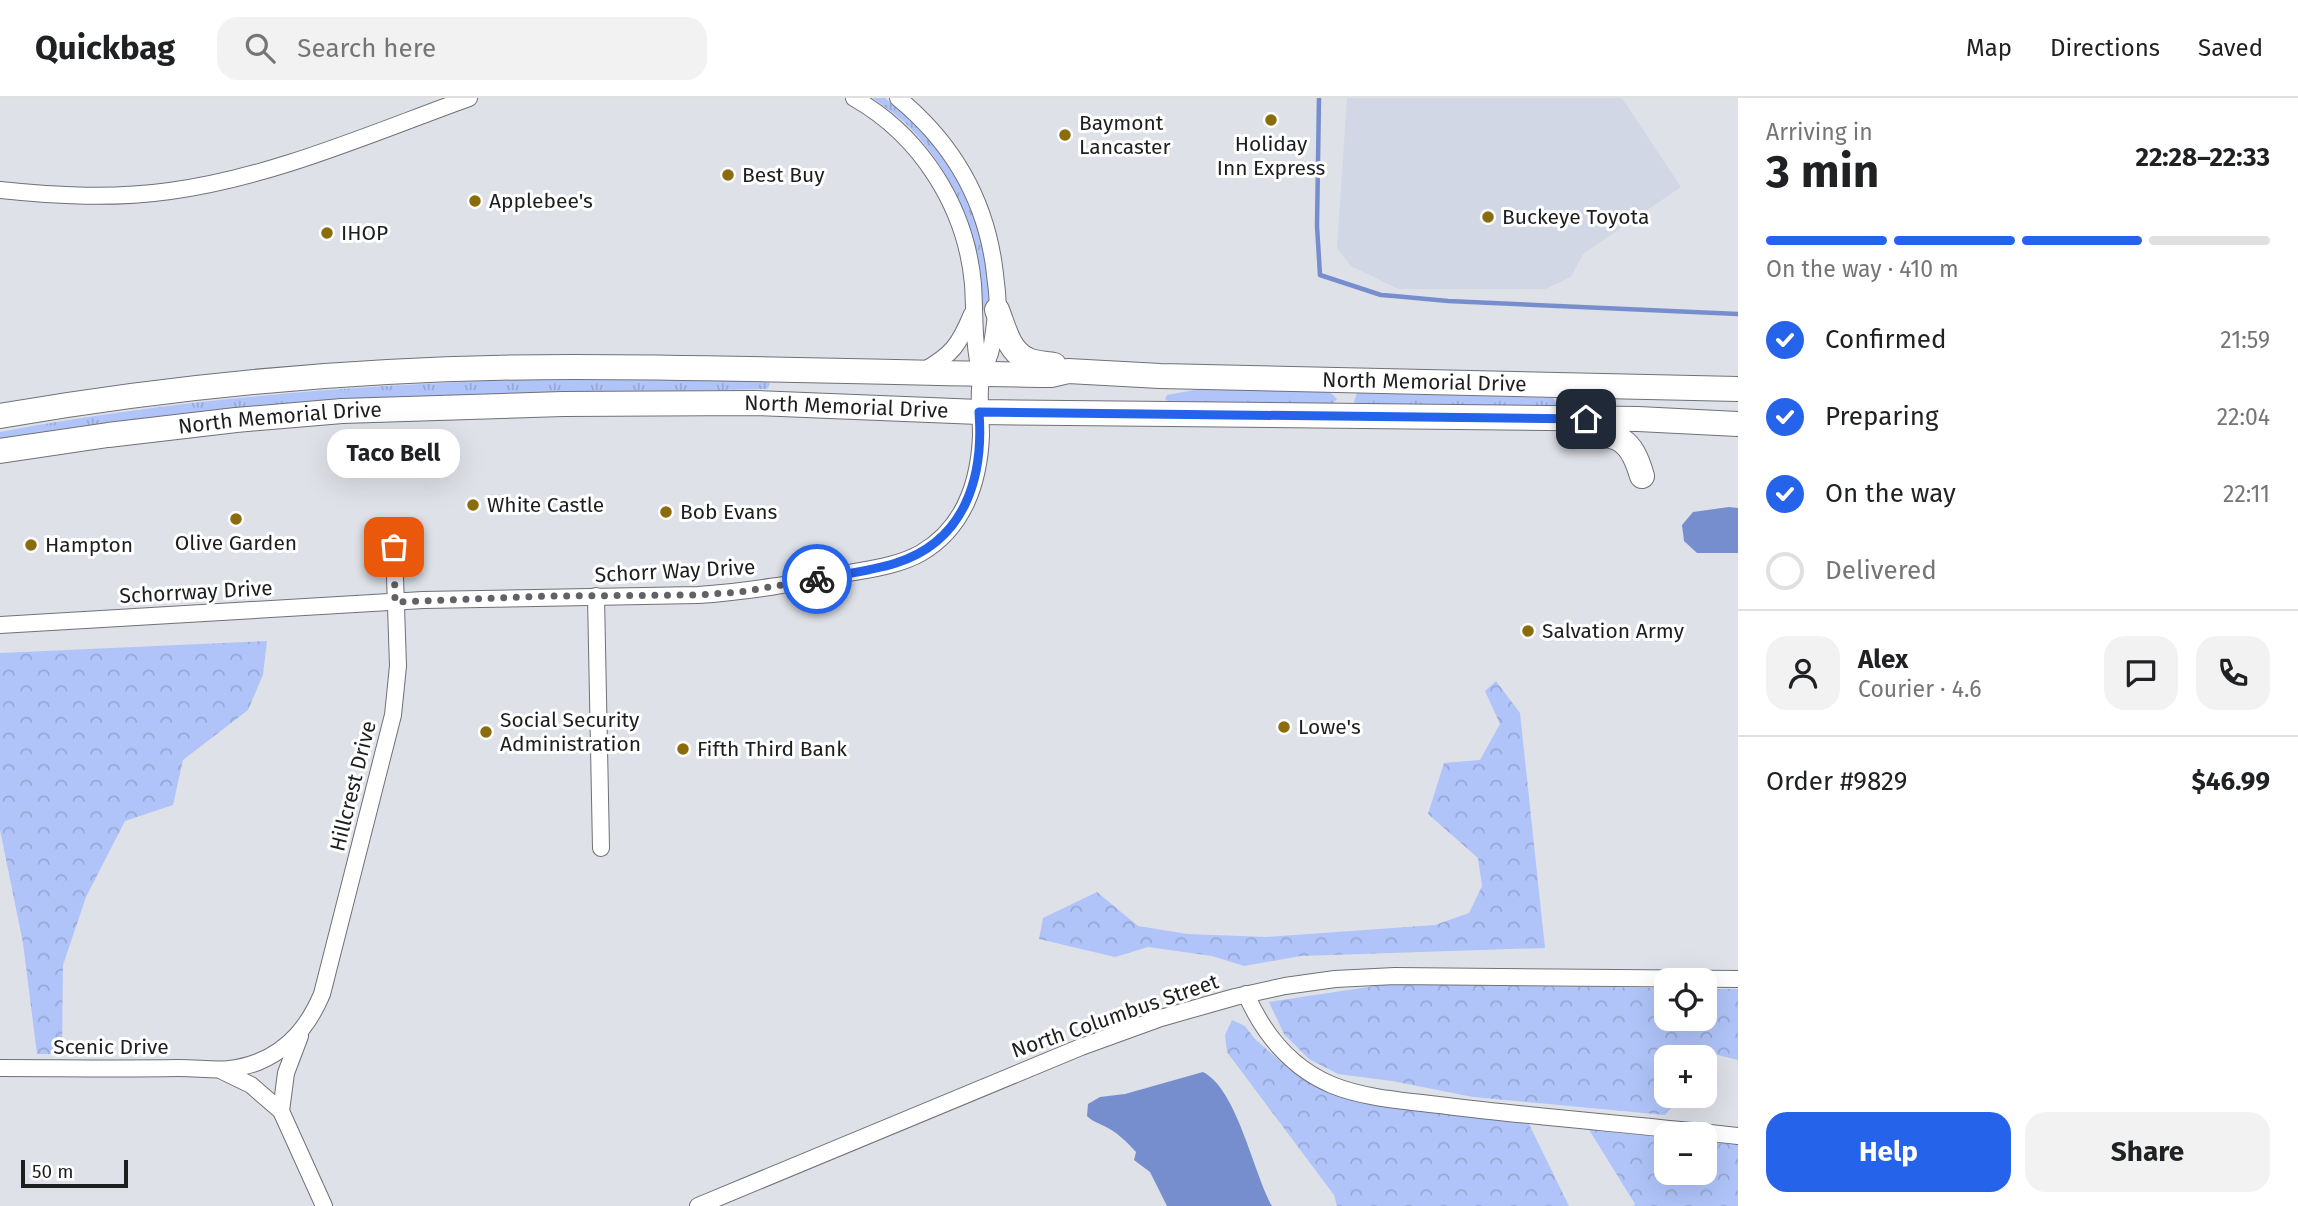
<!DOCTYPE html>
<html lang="en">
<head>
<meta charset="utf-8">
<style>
	body { margin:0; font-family:"Fira Sans",sans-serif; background:#f2f2f2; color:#202124; height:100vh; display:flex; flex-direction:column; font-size:26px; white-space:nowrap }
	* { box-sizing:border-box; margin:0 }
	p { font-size:23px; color:#757577 }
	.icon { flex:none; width:38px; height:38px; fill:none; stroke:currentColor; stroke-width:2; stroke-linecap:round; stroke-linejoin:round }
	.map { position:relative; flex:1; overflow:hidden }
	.drawer { display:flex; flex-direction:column; background:#fff; width:560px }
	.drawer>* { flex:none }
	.tools { position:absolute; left:1654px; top:870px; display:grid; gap:14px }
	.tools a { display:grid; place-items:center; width:63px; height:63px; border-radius:14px; background:#fff; box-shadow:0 7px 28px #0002; font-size:35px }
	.scale { position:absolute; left:21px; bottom:18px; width:107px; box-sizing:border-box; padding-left:7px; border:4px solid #1d1e20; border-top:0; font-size:19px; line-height:24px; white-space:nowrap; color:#1d1e20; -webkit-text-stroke:5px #fff; paint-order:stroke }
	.pin { position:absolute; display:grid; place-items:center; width:60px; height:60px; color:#fff; margin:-30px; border-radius:14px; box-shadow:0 4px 10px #0006 }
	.courier { position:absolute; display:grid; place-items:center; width:70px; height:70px; margin:-35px; border:5px solid #2563eb; border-radius:50%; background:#fff; color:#222; box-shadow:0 2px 9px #0007 }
	.bubble { position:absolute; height:49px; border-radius:21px; background:#fff; box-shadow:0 7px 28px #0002; font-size:23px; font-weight:700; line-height:49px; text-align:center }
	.head em { font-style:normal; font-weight:700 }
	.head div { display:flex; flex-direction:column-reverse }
	.head { display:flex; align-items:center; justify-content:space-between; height:119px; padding:0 28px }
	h1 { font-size:46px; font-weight:700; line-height:52px }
	.bar { display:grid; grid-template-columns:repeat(4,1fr); gap:10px 7px; align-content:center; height:84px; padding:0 28px }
	.bar i { height:9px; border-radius:5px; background:#e0e0e0 }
	.bar .active { background:#2563eb }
	.bar p { grid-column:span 4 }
	.line { display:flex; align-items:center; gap:18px; padding:0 28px; border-top:2px solid #e0e0e0 }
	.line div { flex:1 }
	.round { display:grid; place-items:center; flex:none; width:74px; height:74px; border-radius:21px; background:#f2f2f2 }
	ol { padding:0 28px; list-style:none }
	li { display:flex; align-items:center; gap:21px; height:77px }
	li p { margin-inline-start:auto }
	li .icon { padding:7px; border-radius:50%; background:#2563eb; color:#fff; stroke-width:4 }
	li:last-child { color:#757577 }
	li i { width:38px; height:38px; border:4px solid #e0e0e0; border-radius:50% }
	.primary-button { display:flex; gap:14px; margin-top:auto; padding:14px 28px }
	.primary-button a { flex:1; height:80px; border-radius:21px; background:#2563eb; color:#fff; font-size:28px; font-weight:700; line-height:80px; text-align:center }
	.primary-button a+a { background:#f2f2f2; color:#202124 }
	header { display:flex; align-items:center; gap:42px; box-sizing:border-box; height:98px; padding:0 35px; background:#fff; border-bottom:2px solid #e0e0e0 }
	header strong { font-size:33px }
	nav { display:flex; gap:38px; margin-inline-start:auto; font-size:24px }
	.search { width:490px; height:63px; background:#f2f2f2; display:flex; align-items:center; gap:18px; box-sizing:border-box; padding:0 24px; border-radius:21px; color:#757577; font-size:26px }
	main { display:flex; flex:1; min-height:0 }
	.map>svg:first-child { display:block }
</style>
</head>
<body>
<header>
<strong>Quickbag</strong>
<div class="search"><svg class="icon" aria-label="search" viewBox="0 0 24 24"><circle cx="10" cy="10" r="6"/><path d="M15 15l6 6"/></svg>Search here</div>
<nav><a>Map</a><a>Directions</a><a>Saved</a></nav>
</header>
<main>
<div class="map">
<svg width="1738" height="1108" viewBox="0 0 1738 1108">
	<defs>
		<pattern id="grass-tufts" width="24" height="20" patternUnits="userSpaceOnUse" patternTransform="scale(1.75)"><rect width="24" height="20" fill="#b0c4f9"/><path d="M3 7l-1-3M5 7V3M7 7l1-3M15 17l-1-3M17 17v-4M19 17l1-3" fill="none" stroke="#97a8d5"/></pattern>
		<pattern id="forest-crowns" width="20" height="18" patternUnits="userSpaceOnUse" patternTransform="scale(1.75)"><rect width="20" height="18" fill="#b0c4f9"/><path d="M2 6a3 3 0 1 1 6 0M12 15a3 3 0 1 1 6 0" fill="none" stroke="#97a8d5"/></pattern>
	</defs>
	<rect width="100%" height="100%" fill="#dee1e7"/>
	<!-- built -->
	<path fill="#d1d7e4" d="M1347 0H1622L1681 89 1583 156 1571 179 1545 191H1398L1351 168 1337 150Z"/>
	<!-- grass -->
	<g fill="url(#grass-tufts)">
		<path d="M873 0H885L907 19 938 52 965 96 981 139 988 186 989 212H981C979 140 957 74 903 23 894 15 883 8 873 0Z"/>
		<path d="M579 280 768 283 770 286 767 291 589 295 0 344V334C193 298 383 285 579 280Z"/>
		<path d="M1200 291 1330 294 1337 301 1331 307 1171 305 1165 301 1167 297Z"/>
		<path d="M1357 295 1553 300 1559 310 1360 309 1354 304Z"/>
	</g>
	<!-- forest -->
	<g fill="url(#forest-crowns)">
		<path d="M267 543 263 577 248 612 183 662 173 707 125 723 86 799 63 867 62 956H37L23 845 0 732V555Z"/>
		<path d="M1496 583 1520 615 1545 850 1301 858 1244 868 1212 858 1148 849 1115 859 1039 841 1043 820 1097 794 1138 828 1187 836 1266 839 1435 827 1469 815 1482 788 1478 760 1428 716 1444 665 1480 662 1500 626 1485 593Z"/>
		<path d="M1388 886 1666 890V920H1704L1705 891H1738V962L1709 955 1705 964 1704 959H1666V998H1682L1665 1017 1473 999 1392 983 1338 976 1309 961 1284 936 1269 904Z"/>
		<path d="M1232 922 1245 928 1255 941 1289 971 1323 991 1528 1024 1569 1108H1337L1334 1097 1227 954 1225 937Z"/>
		<path d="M1588 1030 1666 1037V1074H1704L1705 1040 1738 1043V1108H1633L1635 1106Z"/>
	</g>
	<!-- water -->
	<g fill="#778ece">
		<path d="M1729 409 1738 410V455H1697L1684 443 1682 427 1693 414Z"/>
		<path d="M1203 974C1237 991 1253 1074 1272 1108H1167L1150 1074 1134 1062 1136 1054C1126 1043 1116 1033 1102 1027 1096 1024 1092 1023 1087 1018L1088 1006 1100 999 1125 996Z"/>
	</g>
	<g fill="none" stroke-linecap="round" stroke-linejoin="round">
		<!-- stream -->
		<path stroke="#778ece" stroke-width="4.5" d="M1319 0 1317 128 1320 177 1381 197 1394 198 1448 203 1738 216"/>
		<!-- minor casing -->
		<g stroke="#6f7177" stroke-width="18">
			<g id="minor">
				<path d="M854 0C921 38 966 109 973 186 975 217 973 246 981 276"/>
				<path d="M0 92C57 98 113 101 170 93 273 79 372 35 469 0"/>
				<path d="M923 273C952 257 959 247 972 216"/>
				<path d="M596 498 601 750"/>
				<path d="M0 527 423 502 698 497C747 494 796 485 844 476 870 471 898 468 921 455 964 430 979 384 981 338 981 322 979 306 980 290 981 277 986 267 990 255 994 241 994 227 997 213 999 202 996 188 995 176 987 104 954 46 898 0"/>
				<path d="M1246 896C1263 935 1291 970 1332 987 1366 1001 1409 1003 1447 1008 1544 1020 1641 1027 1738 1038"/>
				<path d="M0 970C59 970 119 971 178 970 209 970 227 976 258 964 290 951 309 927 322 896L393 617 398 568 394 449"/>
				<path d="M222 973 251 987 281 1013 324 1108"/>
				<path d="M281 1013 286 975 300 938"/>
				<path d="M698 1108 1081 949 1161 920 1235 899 1285 888 1335 881 1395 878 1738 881"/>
			</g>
		</g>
		<!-- primary casing -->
		<g stroke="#6f7177" stroke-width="26">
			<g id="primary">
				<path d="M997 212C1004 229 1008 252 1026 261 1034 266 1046 265 1054 267"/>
				<path id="s1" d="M0 318C189 285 383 269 574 269 733 269 892 275 1051 277L1068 273 1160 278 1738 291"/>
				<path d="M1582 335C1619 336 1631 340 1642 378"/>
				<path id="s2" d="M0 353 108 337 236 322 342 313 563 306 755 305 979 314 1638 321 1738 326"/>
			</g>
		</g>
		<!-- minor -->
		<use href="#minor" stroke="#fff" stroke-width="16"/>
		<!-- primary -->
		<use href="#primary" stroke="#fff" stroke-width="24"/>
	</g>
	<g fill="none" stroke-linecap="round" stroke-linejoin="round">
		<!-- done -->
		<path stroke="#616266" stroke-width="7" stroke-dasharray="0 12.6" d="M394 449 395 504 550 498 698 497 740 494 817 481"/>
		<!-- route -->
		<path stroke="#2563eb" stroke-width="9" d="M817 481C843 476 871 473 896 465 965 443 984 380 979 314L1586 321"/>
	</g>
	<!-- markers -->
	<g fill="#8a6c0c" stroke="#fff" stroke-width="2.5">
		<circle cx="1271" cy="22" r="7"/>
		<circle cx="1065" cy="37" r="7"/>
		<circle cx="728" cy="77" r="7"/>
		<circle cx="475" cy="103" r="7"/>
		<circle cx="1488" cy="119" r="7"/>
		<circle cx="327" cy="135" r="7"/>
		<circle cx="473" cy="407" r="7"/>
		<circle cx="666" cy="414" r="7"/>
		<circle cx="236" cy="421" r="7"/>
		<circle cx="31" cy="447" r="7"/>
		<circle cx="1528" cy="533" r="7"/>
		<circle cx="1284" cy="629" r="7"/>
		<circle cx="486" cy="634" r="7"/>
		<circle cx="683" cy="651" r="7"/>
	</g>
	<g text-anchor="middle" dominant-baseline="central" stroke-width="6" stroke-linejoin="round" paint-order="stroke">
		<!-- poi labels -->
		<g font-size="21" fill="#1d1e20" stroke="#fff" text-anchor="start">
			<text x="1079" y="25">Baymont<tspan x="1079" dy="24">Lancaster</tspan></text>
			<text x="1271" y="46" text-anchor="middle">Holiday<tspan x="1271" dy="24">Inn Express</tspan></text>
			<text x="742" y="77">Best Buy</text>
			<text x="489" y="103">Applebee's</text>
			<text x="1502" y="119">Buckeye Toyota</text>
			<text x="341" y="135">IHOP</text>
			<text x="487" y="407">White Castle</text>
			<text x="680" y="414">Bob Evans</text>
			<text x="236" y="445" text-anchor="middle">Olive Garden</text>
			<text x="45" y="447">Hampton</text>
			<text x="1542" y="533">Salvation Army</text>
			<text x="500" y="622">Social Security<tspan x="500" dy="24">Administration</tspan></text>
			<text x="1298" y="629">Lowe's</text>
			<text x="697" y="651">Fifth Third Bank</text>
		</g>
		<!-- street labels -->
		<g font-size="21" fill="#1d1e20" stroke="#fff">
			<text stroke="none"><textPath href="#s1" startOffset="1428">North Memorial Drive</textPath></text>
			<text stroke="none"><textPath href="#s2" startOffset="849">North Memorial Drive</textPath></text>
			<text stroke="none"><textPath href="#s2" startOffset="282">North Memorial Drive</textPath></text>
			<text transform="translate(675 473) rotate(-3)">Schorr Way Drive</text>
			<text transform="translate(196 494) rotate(-3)">Schorrway Drive</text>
			<text transform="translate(353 688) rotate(-76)">Hillcrest Drive</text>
			<text transform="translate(1115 918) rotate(-19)">North Columbus Street</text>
			<text x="111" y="949">Scenic Drive</text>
		</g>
	</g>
</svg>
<div class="tools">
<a><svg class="icon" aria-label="locate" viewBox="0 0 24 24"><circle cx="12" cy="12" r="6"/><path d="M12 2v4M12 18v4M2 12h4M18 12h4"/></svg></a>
<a>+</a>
<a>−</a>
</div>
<div class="scale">50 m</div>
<div class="pin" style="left:394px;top:449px;background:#ea580c"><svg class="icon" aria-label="bag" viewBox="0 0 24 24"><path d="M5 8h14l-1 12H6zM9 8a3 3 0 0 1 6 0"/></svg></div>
<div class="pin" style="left:1586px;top:321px;background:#1f2937"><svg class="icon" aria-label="home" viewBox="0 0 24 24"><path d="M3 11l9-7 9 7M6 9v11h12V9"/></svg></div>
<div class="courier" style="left:817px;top:481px"><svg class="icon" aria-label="bike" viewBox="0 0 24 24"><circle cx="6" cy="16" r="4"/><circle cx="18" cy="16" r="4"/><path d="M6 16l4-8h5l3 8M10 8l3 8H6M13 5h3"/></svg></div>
<div class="bubble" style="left:327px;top:331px;width:133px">Taco Bell</div>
</div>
<section class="drawer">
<div class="head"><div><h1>3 min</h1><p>Arriving in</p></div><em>22:28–22:33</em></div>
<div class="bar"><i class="active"></i><i class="active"></i><i class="active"></i><i></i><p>On the way · 410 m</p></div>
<ol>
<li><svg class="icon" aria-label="check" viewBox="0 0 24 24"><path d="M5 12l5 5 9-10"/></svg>Confirmed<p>21:59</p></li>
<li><svg class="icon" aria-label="check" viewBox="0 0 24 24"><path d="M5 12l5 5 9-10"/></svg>Preparing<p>22:04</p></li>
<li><svg class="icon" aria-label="check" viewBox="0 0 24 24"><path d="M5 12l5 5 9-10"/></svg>On the way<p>22:11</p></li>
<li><i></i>Delivered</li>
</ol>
<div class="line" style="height:126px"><a class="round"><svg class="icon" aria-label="person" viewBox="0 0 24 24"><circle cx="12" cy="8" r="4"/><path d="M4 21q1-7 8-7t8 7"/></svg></a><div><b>Alex</b><p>Courier · 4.6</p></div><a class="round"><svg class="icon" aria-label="chat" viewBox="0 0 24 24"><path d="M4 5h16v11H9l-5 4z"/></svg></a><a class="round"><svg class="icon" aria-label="phone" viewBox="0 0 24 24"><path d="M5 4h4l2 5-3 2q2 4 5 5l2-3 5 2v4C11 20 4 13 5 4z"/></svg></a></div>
<div class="line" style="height:91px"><div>Order #9829</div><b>$46.99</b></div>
<div class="primary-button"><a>Help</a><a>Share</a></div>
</section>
</main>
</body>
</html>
